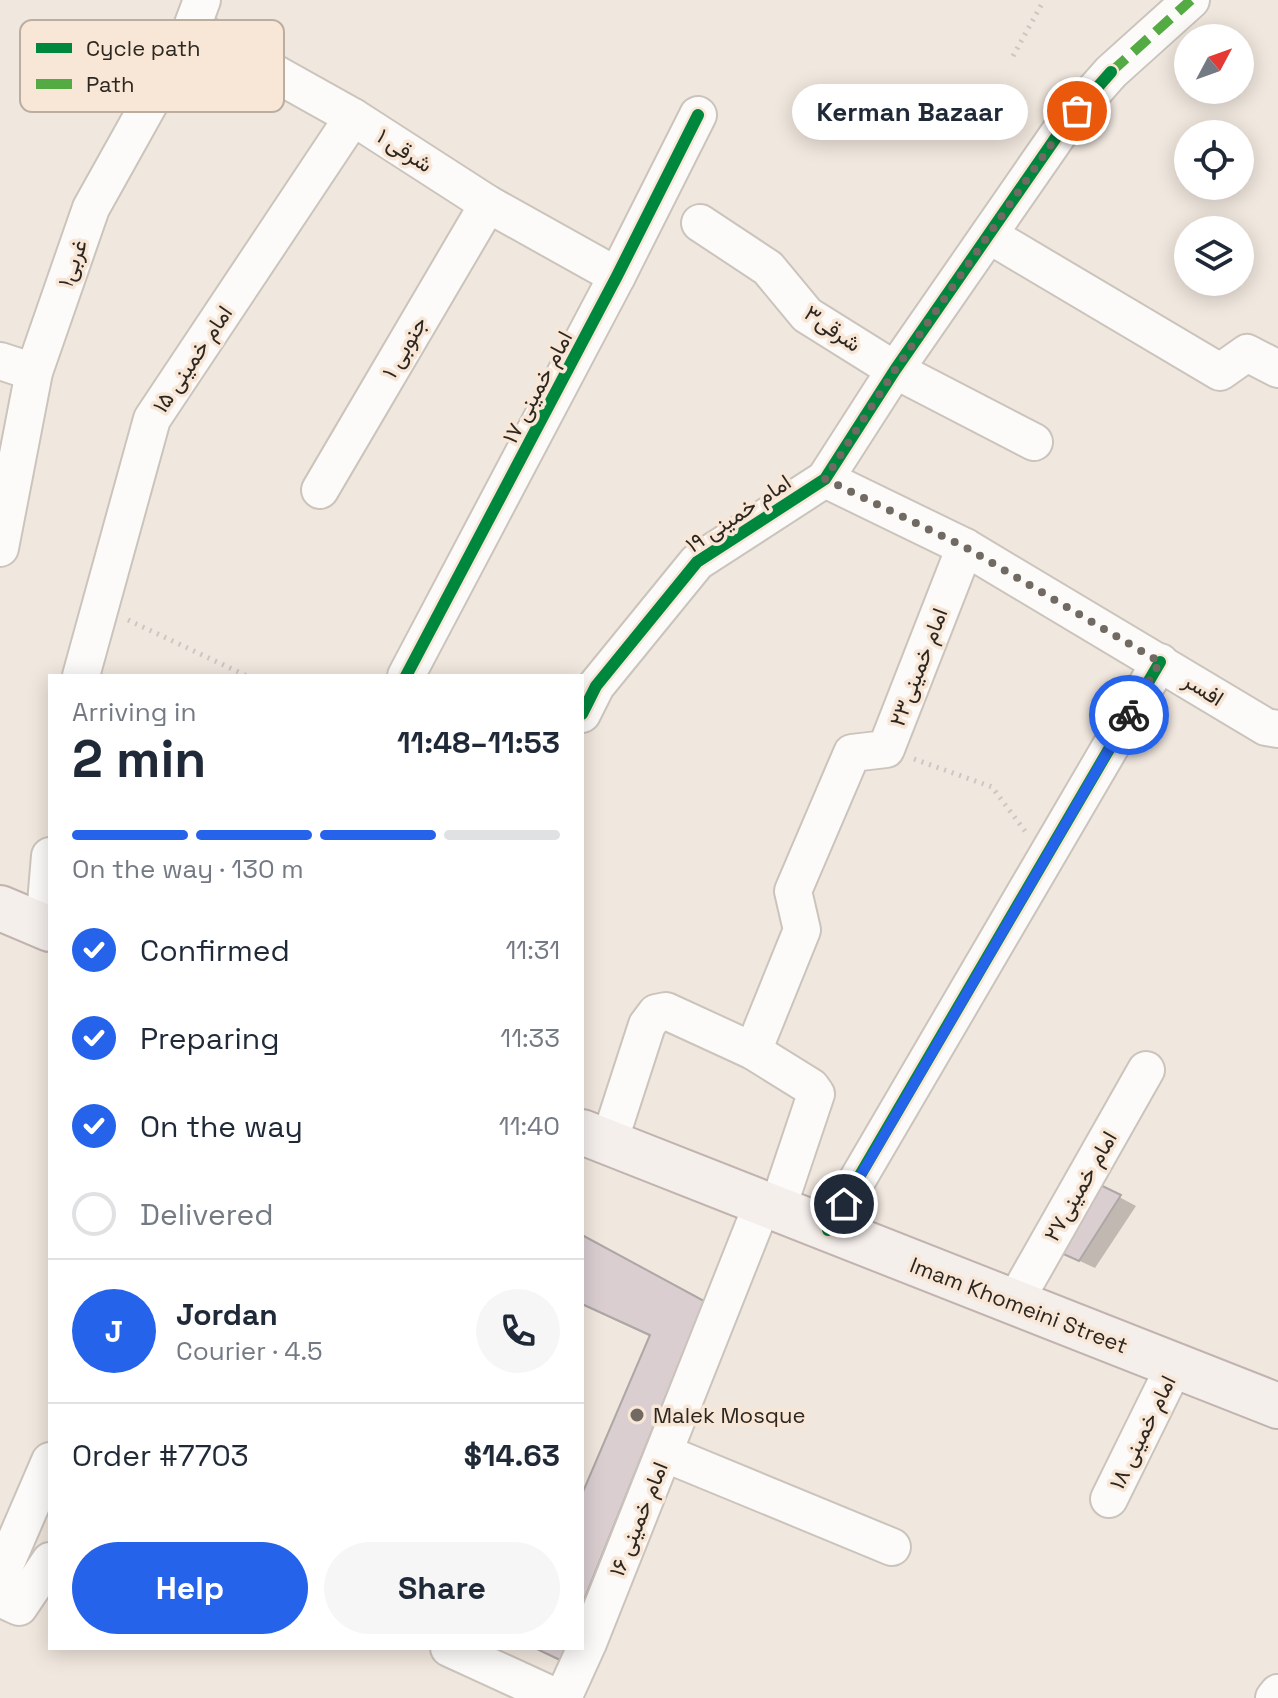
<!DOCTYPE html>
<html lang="en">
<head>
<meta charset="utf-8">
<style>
	body { margin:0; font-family:"Space Grotesk",Vazirmatn,sans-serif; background:#f6f6f7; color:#1f2937; height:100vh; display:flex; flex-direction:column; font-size:30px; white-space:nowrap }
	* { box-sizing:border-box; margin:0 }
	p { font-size:26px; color:#747a83 }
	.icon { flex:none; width:44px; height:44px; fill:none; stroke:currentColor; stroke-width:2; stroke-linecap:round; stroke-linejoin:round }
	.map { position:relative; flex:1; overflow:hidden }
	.sheet { position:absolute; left:48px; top:674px; width:536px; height:976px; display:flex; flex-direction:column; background:#fff; border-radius:0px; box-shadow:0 4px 20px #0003 }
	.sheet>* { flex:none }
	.needle { width:52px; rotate:49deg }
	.fabs { position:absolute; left:1174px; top:24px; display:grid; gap:16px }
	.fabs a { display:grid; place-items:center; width:80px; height:80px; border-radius:50%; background:#fff; box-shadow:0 4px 20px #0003; font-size:40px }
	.pin { position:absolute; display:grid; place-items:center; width:68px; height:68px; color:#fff; margin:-34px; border:4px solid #fff; border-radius:50%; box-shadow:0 2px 8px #0007 }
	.courier { position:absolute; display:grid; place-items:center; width:80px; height:80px; margin:-40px; border:6px solid #2563eb; border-radius:50%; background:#fff; color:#222; box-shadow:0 2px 10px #0007 }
	.bubble { position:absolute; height:56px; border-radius:28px; background:#fff; box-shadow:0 4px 20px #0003; font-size:26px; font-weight:800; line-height:56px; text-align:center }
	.overview em { font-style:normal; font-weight:800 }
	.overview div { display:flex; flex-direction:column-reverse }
	.overview { display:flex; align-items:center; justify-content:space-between; height:136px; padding:0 24px }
	h1 { font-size:52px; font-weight:800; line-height:60px }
	.bar { display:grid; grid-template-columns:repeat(4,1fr); gap:12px 8px; align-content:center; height:96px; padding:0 24px }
	.bar i { height:10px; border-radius:6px; background:#e0e1e3 }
	.bar .active { background:#2563eb }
	.bar p { grid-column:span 4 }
	.line { display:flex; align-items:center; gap:20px; padding:0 24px; border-top:2px solid #e0e1e3 }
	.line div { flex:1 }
	.round { display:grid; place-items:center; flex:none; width:84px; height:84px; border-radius:42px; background:#f6f6f7 }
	ol { padding:0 24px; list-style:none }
	li { display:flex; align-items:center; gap:24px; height:88px }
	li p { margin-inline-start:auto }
	li .icon { padding:8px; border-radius:50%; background:#2563eb; color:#fff; stroke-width:4 }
	li:last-child { color:#747a83 }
	li i { width:44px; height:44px; border:4px solid #e0e1e3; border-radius:50% }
	.cta { display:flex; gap:16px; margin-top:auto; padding:16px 24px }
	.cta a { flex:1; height:92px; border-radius:48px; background:#2563eb; color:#fff; font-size:32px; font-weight:800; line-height:92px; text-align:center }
	.cta a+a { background:#f6f6f7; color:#1f2937 }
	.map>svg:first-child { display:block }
</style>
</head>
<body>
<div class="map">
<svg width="1278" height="1698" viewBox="0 0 1278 1698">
	<rect width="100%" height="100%" fill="#f0e7de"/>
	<!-- shadow -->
	<g fill="#0003">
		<path d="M1091 1182 1136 1206 1095 1268 1069 1256Z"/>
		<path d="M582 1237 735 1321 592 1677 533 1648H582V1499L651 1337 582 1305Z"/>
	</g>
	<!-- building -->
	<g fill="#daced1" stroke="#ada7a5" stroke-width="2">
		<path d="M1090 1180 1121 1195 1079 1261 1050 1248Z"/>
		<path d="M582 1235 704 1301 582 1605V1494L650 1335 582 1304Z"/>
		<path d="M535 1648H565L560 1660Z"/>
	</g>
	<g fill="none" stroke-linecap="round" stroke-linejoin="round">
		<!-- minor casing -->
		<g stroke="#cbc4bc" stroke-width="40">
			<g id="minor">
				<path d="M192 27 353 117 488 204 617 276"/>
				<path d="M700 223 768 268 807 315 895 370 1034 442"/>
				<path d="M989 235 1220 372 1247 353 1278 369"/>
				<path d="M0 361 34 372"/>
				<path d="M825 479 965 547 1266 727 1278 729"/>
				<path d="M320 490 488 204"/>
				<path d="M0 548 34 372 91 208 192 27 202 0"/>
				<path d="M81 676 152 419 353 117"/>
				<path d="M406 676 617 276 698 115"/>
				<path d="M582 714 596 686 697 562 825 479 895 370 1066 123 1111 72 1191 0"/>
				<path d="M44 927 50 856"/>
				<path d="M753 1051 802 930 793 891 852 753 886 749 965 547"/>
				<path d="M609 1142 647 1025 656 1013 666 1011 753 1051 811 1087 816 1094 777 1210"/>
				<path d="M828 1230 1160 662"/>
				<path d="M1014 1303 1146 1070"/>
				<path d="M664 1453 892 1547"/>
				<path d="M1109 1499 1175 1365"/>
				<path d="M0 1577 50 1461"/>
				<path d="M0 1598 19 1607 50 1561"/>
				<path d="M449 1648 558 1698"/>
				<path d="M563 1698 588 1643 762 1205"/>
				<path d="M1274 1698 1278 1693"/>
			</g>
		</g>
		<!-- major casing -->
		<g stroke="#c1b3af" stroke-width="48">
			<g id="major">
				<path d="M0 908 50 929"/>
				<path d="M582 1132 1278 1406"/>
			</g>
		</g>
		<!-- path -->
		<g stroke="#cac7c4" stroke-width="5" stroke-dasharray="2 6" stroke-linecap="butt">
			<path d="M1013 56 1044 0"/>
			<path d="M128 620 247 676"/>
			<path d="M914 759 992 787 1025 831"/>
		</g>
		<!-- minor -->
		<use href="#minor" stroke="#fdfbfa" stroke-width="36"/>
		<!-- major -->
		<use href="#major" stroke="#f5efec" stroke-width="44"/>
		<!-- quiet -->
		<path stroke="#54aa43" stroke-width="10" stroke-dasharray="20 10" stroke-linecap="butt" d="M1111 72 1191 0"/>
		<!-- cycleway casing -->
		<g stroke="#f8e7d6" stroke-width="17">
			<g id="cycleway">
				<path d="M406 676 617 276 698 115"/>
				<path d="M582 714 596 686 697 562 825 479 895 370 1066 123 1111 72"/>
				<path d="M828 1230 1160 662"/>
			</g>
		</g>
		<!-- cycleway -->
		<use href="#cycleway" stroke="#00873e" stroke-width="12"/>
	</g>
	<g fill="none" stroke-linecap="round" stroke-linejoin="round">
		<!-- done -->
		<path stroke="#716a63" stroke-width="8" stroke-dasharray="0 14.4" d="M1077 111 1066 123 895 370 825 479 965 547 1160 662 1129 715"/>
		<!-- route -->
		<path stroke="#2563eb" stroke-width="10" d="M844 1204 1129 715"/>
	</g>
	<!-- markers -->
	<circle fill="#716a63" stroke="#f8e7d6" stroke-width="3" cx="637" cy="1415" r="8"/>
	<g text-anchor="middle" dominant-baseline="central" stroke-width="7" stroke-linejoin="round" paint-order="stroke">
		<!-- street labels -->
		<g font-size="22" fill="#2d2721" stroke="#f8e7d6">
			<text transform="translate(405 150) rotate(33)">۱ شرقی</text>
			<text transform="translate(72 263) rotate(-71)">غربی۱</text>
			<text transform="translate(833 328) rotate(35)">شرقی۳</text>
			<text transform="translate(404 347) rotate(-60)">۱ جنوبی</text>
			<text transform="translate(192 359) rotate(-56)">امام خمینی ۱۵</text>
			<text transform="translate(537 387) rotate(-62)">امام خمینی ۱۷</text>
			<text transform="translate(738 513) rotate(-34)">امام خمینی ۱۹</text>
			<text transform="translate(918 667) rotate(-69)">امام خمینی۲۳</text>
			<text transform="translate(1204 689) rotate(32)">افسر</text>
			<text transform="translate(1080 1186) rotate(-60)">امام خمینی۲۷</text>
			<text transform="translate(1019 1305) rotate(21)">Imam Khomeini Street</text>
			<text transform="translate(1142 1432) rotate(-64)">امام خمینی ۱۸</text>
			<text transform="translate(638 1519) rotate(-68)">امام خمینی ۱۶</text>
		</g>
		<!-- poi labels -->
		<g font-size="22" fill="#2d2721" stroke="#f8e7d6" text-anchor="start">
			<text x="653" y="1415">Malek Mosque</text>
		</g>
	</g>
	<!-- legend -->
	<rect x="20" y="20" width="264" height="92" rx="12" fill="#f8e7d6" stroke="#bbada0" stroke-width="2"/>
	<rect x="36" y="43" width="36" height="10" fill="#00873e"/>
	<rect x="36" y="79" width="36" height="10" fill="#54aa43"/>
	<g font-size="22" fill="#2d2721">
		<text x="86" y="56">Cycle path</text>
		<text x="86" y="92">Path</text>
	</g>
</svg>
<div class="fabs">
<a><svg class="needle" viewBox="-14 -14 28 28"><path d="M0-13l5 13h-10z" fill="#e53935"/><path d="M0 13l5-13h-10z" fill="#747a83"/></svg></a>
<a><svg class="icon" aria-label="locate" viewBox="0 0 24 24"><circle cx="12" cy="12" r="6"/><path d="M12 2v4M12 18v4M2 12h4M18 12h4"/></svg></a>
<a><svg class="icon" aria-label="layers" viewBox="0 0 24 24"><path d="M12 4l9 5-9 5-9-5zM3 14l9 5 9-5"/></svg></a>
</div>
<div class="pin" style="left:1077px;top:111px;background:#ea580c"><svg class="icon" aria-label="bag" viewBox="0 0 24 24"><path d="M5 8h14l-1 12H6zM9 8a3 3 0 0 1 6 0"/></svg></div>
<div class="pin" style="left:844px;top:1204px;background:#1f2937"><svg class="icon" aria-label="home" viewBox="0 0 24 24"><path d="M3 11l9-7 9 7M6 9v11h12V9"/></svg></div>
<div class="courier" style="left:1129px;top:715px"><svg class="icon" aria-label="bike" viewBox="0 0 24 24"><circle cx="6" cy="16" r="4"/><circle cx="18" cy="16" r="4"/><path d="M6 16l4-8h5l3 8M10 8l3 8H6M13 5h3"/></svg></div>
<div class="bubble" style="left:792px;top:84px;width:236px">Kerman Bazaar</div>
<section class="sheet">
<div class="overview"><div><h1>2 min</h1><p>Arriving in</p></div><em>11:48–11:53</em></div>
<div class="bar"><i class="active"></i><i class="active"></i><i class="active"></i><i></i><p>On the way · 130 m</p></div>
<ol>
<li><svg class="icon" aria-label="check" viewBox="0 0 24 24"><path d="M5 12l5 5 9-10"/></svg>Confirmed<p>11:31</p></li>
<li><svg class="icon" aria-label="check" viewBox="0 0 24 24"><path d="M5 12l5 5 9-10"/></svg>Preparing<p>11:33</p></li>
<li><svg class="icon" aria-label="check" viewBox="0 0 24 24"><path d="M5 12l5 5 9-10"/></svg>On the way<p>11:40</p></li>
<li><i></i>Delivered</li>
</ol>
<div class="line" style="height:144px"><b class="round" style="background:#2563eb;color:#fff">J</b><div><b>Jordan</b><p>Courier · 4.5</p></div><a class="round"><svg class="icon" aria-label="phone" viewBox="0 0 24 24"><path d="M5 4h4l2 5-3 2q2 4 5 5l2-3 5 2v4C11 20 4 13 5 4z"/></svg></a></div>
<div class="line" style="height:104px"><div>Order #7703</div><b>$14.63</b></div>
<div class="cta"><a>Help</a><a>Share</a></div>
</section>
</div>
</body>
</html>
